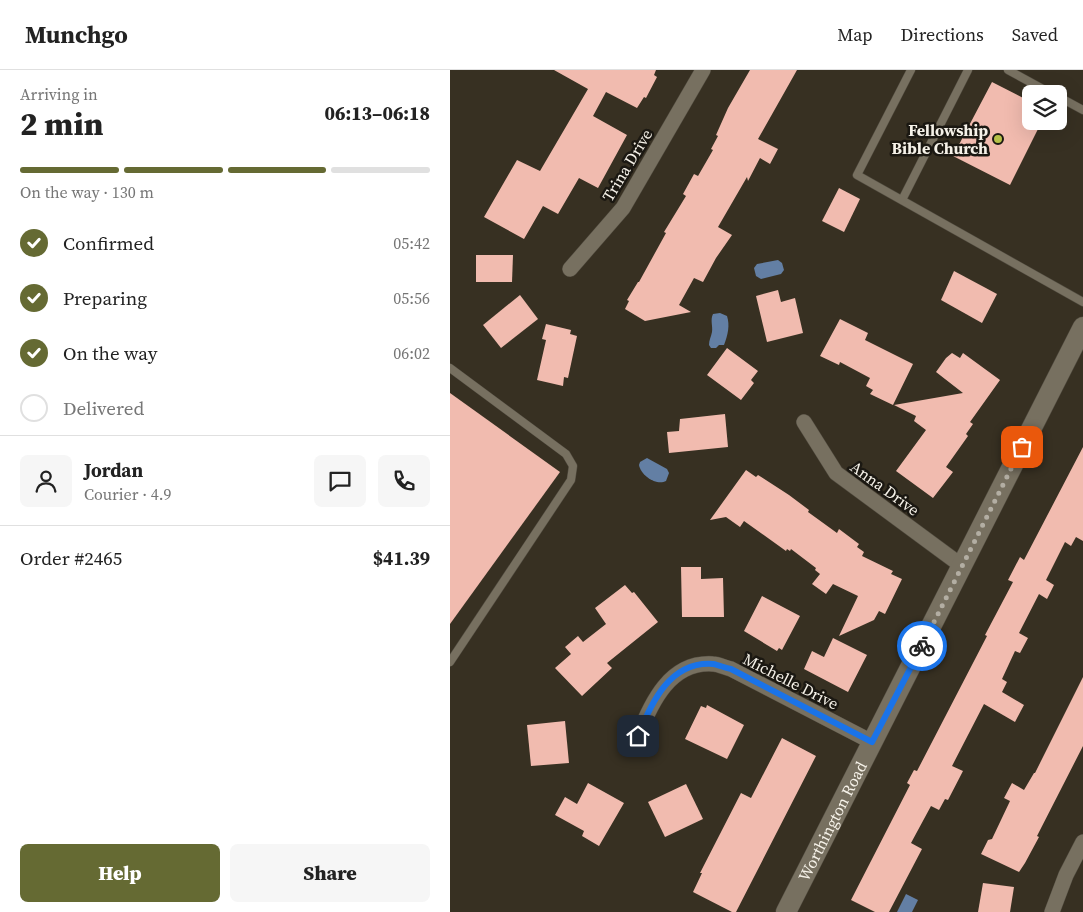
<!DOCTYPE html>
<html lang="en">
<head>
<meta charset="utf-8">
<style>
	body { margin:0; font-family:"Source Serif 4",serif; background:#f6f6f6; color:#222; height:100vh; display:flex; flex-direction:column; font-size:19px; white-space:nowrap }
	* { box-sizing:border-box; margin:0 }
	p { font-size:16px; color:#767676 }
	.icon { flex:none; width:28px; height:28px; fill:none; stroke:currentColor; stroke-width:2; stroke-linecap:round; stroke-linejoin:round }
	.map { position:relative; flex:1; overflow:hidden }
	.drawer { display:flex; flex-direction:column; background:#fff; width:450px }
	.drawer>* { flex:none }
	.buttons { position:absolute; left:572px; top:15px; display:grid; gap:10px }
	.buttons a { display:grid; place-items:center; width:45px; height:45px; border-radius:8px; background:#fff; box-shadow:0 5px 20px #0002; font-size:25px }
	.pin { position:absolute; display:grid; place-items:center; width:42px; height:42px; color:#fff; margin:-21px; border-radius:10px; box-shadow:0 2px 8px #0006 }
	.courier { position:absolute; display:grid; place-items:center; width:50px; height:50px; margin:-25px; border:4px solid #1a73e8; border-radius:50%; background:#fff; color:#222; box-shadow:0 1px 6px #0007 }
	.overview em { font-style:normal; font-weight:800 }
	.overview div { display:flex; flex-direction:column-reverse }
	.overview { display:flex; align-items:center; justify-content:space-between; height:85px; padding:0 20px }
	h1 { font-size:32px; font-weight:800; line-height:38px }
	.bar { display:grid; grid-template-columns:repeat(4,1fr); gap:8px 5px; align-content:center; height:60px; padding:0 20px }
	.bar i { height:6px; border-radius:4px; background:#e0e0e0 }
	.bar .active { background:#656a33 }
	.bar p { grid-column:span 4 }
	.line { display:flex; align-items:center; gap:12px; padding:0 20px; border-top:1px solid #e0e0e0 }
	.line div { flex:1 }
	.round { display:grid; place-items:center; flex:none; width:52px; height:52px; border-radius:8px; background:#f6f6f6 }
	ol { padding:0 20px; list-style:none }
	li { display:flex; align-items:center; gap:15px; height:55px }
	li p { margin-inline-start:auto }
	li .icon { padding:5px; border-radius:50%; background:#656a33; color:#fff; stroke-width:4 }
	li:last-child { color:#767676 }
	li i { width:28px; height:28px; border:2px solid #e0e0e0; border-radius:50% }
	.action { display:flex; gap:10px; margin-top:auto; padding:10px 20px }
	.action a { flex:1; height:58px; border-radius:8px; background:#656a33; color:#fff; font-size:20px; font-weight:800; line-height:58px; text-align:center }
	.action a+a { background:#f6f6f6; color:#222 }
	header { display:flex; align-items:center; gap:30px; box-sizing:border-box; height:70px; padding:0 25px; background:#fff; border-bottom:1px solid #e0e0e0 }
	header strong { font-size:24px }
	nav { display:flex; gap:28px; margin-inline-start:auto; font-size:18px }
	main { display:flex; flex:1; min-height:0 }
	.map>svg:first-child { display:block }
</style>
</head>
<body>
<header>
<strong>Munchgo</strong>
<nav><a>Map</a><a>Directions</a><a>Saved</a></nav>
</header>
<main>
<section class="drawer">
<div class="overview"><div><h1>2 min</h1><p>Arriving in</p></div><em>06:13–06:18</em></div>
<div class="bar"><i class="active"></i><i class="active"></i><i class="active"></i><i></i><p>On the way · 130 m</p></div>
<ol>
<li><svg class="icon" aria-label="check" viewBox="0 0 24 24"><path d="M5 12l5 5 9-10"/></svg>Confirmed<p>05:42</p></li>
<li><svg class="icon" aria-label="check" viewBox="0 0 24 24"><path d="M5 12l5 5 9-10"/></svg>Preparing<p>05:56</p></li>
<li><svg class="icon" aria-label="check" viewBox="0 0 24 24"><path d="M5 12l5 5 9-10"/></svg>On the way<p>06:02</p></li>
<li><i></i>Delivered</li>
</ol>
<div class="line" style="height:90px"><a class="round"><svg class="icon" aria-label="person" viewBox="0 0 24 24"><circle cx="12" cy="8" r="4"/><path d="M4 21q1-7 8-7t8 7"/></svg></a><div><b>Jordan</b><p>Courier · 4.9</p></div><a class="round"><svg class="icon" aria-label="chat" viewBox="0 0 24 24"><path d="M4 5h16v11H9l-5 4z"/></svg></a><a class="round"><svg class="icon" aria-label="phone" viewBox="0 0 24 24"><path d="M5 4h4l2 5-3 2q2 4 5 5l2-3 5 2v4C11 20 4 13 5 4z"/></svg></a></div>
<div class="line" style="height:65px"><div>Order #2465</div><b>$41.39</b></div>
<div class="action"><a>Help</a><a>Share</a></div>
</section>
<div class="map">
<svg width="633" height="842" viewBox="0 0 633 842">
	<rect width="100%" height="100%" fill="#373022"/>
	<!-- water -->
	<g fill="#637fa4">
		<path d="M328 190 332 193 334 200 331 204 311 209 306 206 304 198 307 194Z"/>
		<path d="M270 243 277 246C280 255 278 265 274 275H269L266 278H261L259 275C259 270 261 267 262 262 263 256 260 250 263 244Z"/>
		<path d="M197 388 217 399 219 403 216 411C207 416 191 406 189 395L190 392Z"/>
		<path d="M456 824 468 830 462 842H447Z"/>
	</g>
	<!-- building -->
	<g fill="#f1bbaf">
		<path d="M104 0H206L204 5 207 7 196 28 194 27 187 38 156 22 143 46 177 65 148 118 129 108 108 144 93 136 74 169 34 147 67 90 90 101 138 19Z"/>
		<path d="M300 0H347L308 69 328 79 320 94 310 88 298 111 297 107 268 157 282 165 266 188 253 212 244 208 229 235 241 242 195 251 175 239 179 231 177 230 188 212H189L216 163 214 162 236 126 233 124 244 104 248 106 263 80 261 79 268 66 266 65 278 38Z"/>
		<path d="M542 12 581 32V51H592L560 115 503 86Z"/>
		<path d="M389 118 410 129 394 162 372 151Z"/>
		<path d="M26 185H63L62 212H26Z"/>
		<path d="M504 201 547 224 532 253 491 230Z"/>
		<path d="M328 220 331 232 345 228 353 263 317 272 306 226Z"/>
		<path d="M70 225 88 249 51 278 33 255Z"/>
		<path d="M390 249 418 263 415 270 463 294 443 335 420 324 423 320 416 316 420 308 390 292 389 295 370 286Z"/>
		<path d="M96 254 121 260 120 264 127 266 118 308 114 307 113 316 87 310 96 270 92 269Z"/>
		<path d="M277 278 308 301 301 310 304 313 291 330 257 305Z"/>
		<path d="M502 283 510 288 513 283 550 310 520 352 523 354 516 364 518 366 496 397 503 402 483 428 446 401 476 360 464 351 466 346 444 335 513 323 486 302 496 288Z"/>
		<path d="M0 323 110 402 0 554Z"/>
		<path d="M275 344 278 377 219 383 217 362 229 361 230 349Z"/>
		<path d="M633 377V471L626 467 621 476 615 472 596 510 604 515 597 529 589 524 569 563 578 568 570 583 565 581 552 609 557 612 552 622 574 635 565 652 534 634 502 696 513 701 498 730 495 729 489 740 481 736 461 773 472 779 439 842H425L401 830 460 715 457 713 464 700 467 701 537 566 535 565 563 512 558 510 570 487 574 490Z"/>
		<path d="M296 400 306 407 308 405 339 425 359 440 358 442 387 463 389 459 409 474 407 477 414 482 412 486 443 501 441 504 452 509 435 544 429 541 424 550 389 566 408 526 383 514 376 524 362 514 370 504 365 500 366 498 341 479 340 481 337 479 336 481 294 451 290 457 276 447 260 450Z"/>
		<path d="M231 497H251V509L273 508 274 547H232Z"/>
		<path d="M175 515 182 523 184 522 208 552 157 593 162 598 132 626 105 598 121 584 115 577 128 566 133 572 156 554 145 538Z"/>
		<path d="M312 526 350 546 332 580 329 578 327 581 294 561Z"/>
		<path d="M383 568 417 585 398 622 354 599 362 581 374 587Z"/>
		<path d="M633 607V676L587 766 589 767 575 793 569 802 531 784 538 770 542 769 560 731 554 728 562 713 574 720 584 703H585Z"/>
		<path d="M257 635 294 655 277 689 235 669 251 636 256 638Z"/>
		<path d="M115 651 119 693 81 696 77 655Z"/>
		<path d="M332 668 366 686 286 842H282L243 822 252 803H250L291 723 301 728Z"/>
		<path d="M138 713 174 733 149 776 132 766 134 761 105 745 115 727 127 734Z"/>
		<path d="M236 714 253 749 215 767 198 732Z"/>
		<path d="M533 813 564 817 560 842H528Z"/>
	</g>
	<g fill="none" stroke-linecap="round" stroke-linejoin="round">
		<!-- service casing -->
		<g stroke="#524c40" stroke-width="9">
			<g id="service">
				<path d="M461 0 407 105 633 232"/>
				<path d="M558 0 602 24"/>
				<path d="M609 27 633 40"/>
				<path d="M452 130 518 0"/>
				<path d="M0 298 116 384 123 396 121 410 0 592"/>
			</g>
		</g>
		<!-- minor casing -->
		<g stroke="#524c40" stroke-width="16">
			<g id="minor">
				<path d="M120 199 173 138 253 0"/>
				<path d="M354 352 386 403 512 496"/>
				<path d="M188 666C201 633 220 591 263 594 269 594 275 598 281 599L422 672"/>
				<path d="M602 842 616 805 633 772"/>
			</g>
		</g>
		<!-- tertiary casing -->
		<g stroke="#524c40" stroke-width="21">
			<g id="tertiary">
				<path id="s1" d="M336 842 633 257"/>
			</g>
		</g>
		<!-- service -->
		<use href="#service" stroke="#777060" stroke-width="8"/>
		<!-- minor -->
		<use href="#minor" stroke="#777060" stroke-width="15"/>
		<!-- tertiary -->
		<use href="#tertiary" stroke="#777060" stroke-width="20"/>
	</g>
	<g fill="none" stroke-linecap="round" stroke-linejoin="round">
		<!-- done -->
		<path stroke="#b3aea3" stroke-width="5" stroke-dasharray="0 9" d="M472 576 572 377"/>
		<!-- route -->
		<path stroke="#1a73e8" stroke-width="6" d="M188 666C201 633 220 591 263 594 269 595 275 598 281 599L422 672 472 576"/>
	</g>
	<!-- markers -->
	<circle fill="#b6c148" stroke="#1b1812" stroke-width="2" cx="548" cy="69" r="5"/>
	<g text-anchor="middle" dominant-baseline="central" stroke-width="5" stroke-linejoin="round" paint-order="stroke">
		<!-- poi labels -->
		<g font-size="16" font-weight="bold" fill="#f6f2e9" stroke="#1b1812" text-anchor="end">
			<text x="538" y="60">Fellowship<tspan x="538" dy="18">Bible Church</tspan></text>
		</g>
		<!-- street labels -->
		<g font-size="16" fill="#f6f2e9" stroke="#1b1812">
			<text transform="translate(177 95) rotate(-59)">Trina Drive</text>
			<text transform="translate(435 418) rotate(36)">Anna Drive</text>
			<text transform="translate(341 611) rotate(27)">Michelle Drive</text>
			<text stroke="none"><textPath href="#s1" startOffset="102">Worthington Road</textPath></text>
		</g>
	</g>
</svg>
<div class="buttons">
<a><svg class="icon" aria-label="layers" viewBox="0 0 24 24"><path d="M12 4l9 5-9 5-9-5zM3 14l9 5 9-5"/></svg></a>
</div>
<div class="pin" style="left:572px;top:377px;background:#ea580c"><svg class="icon" aria-label="bag" viewBox="0 0 24 24"><path d="M5 8h14l-1 12H6zM9 8a3 3 0 0 1 6 0"/></svg></div>
<div class="pin" style="left:188px;top:666px;background:#1f2937"><svg class="icon" aria-label="home" viewBox="0 0 24 24"><path d="M3 11l9-7 9 7M6 9v11h12V9"/></svg></div>
<div class="courier" style="left:472px;top:576px"><svg class="icon" aria-label="bike" viewBox="0 0 24 24"><circle cx="6" cy="16" r="4"/><circle cx="18" cy="16" r="4"/><path d="M6 16l4-8h5l3 8M10 8l3 8H6M13 5h3"/></svg></div>
</div>
</main>
</body>
</html>
